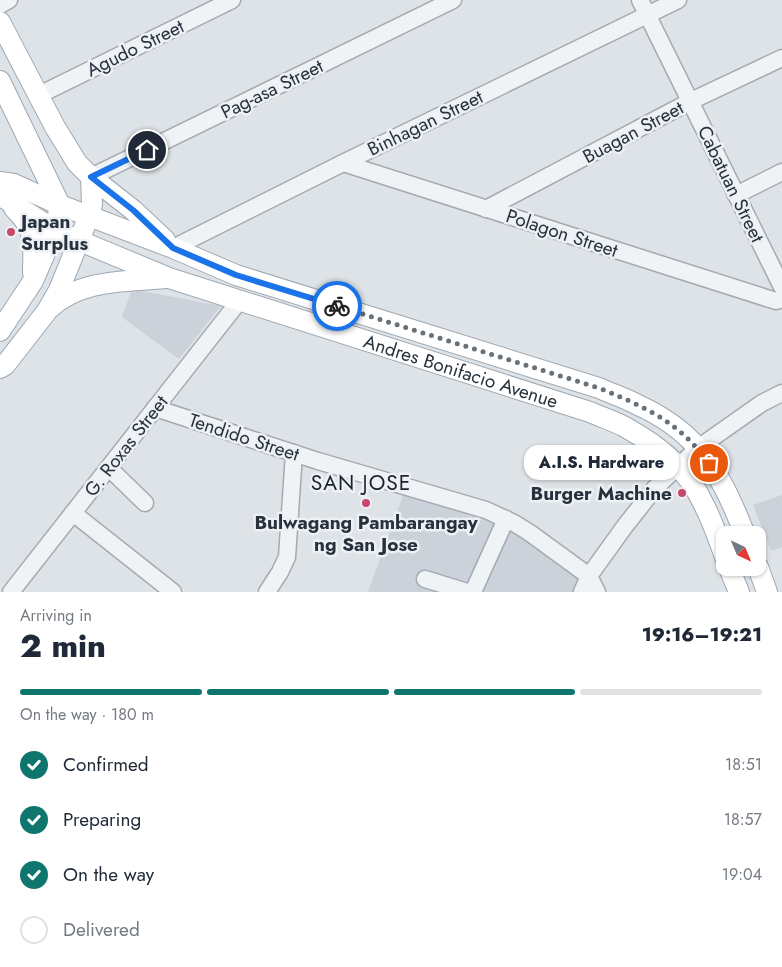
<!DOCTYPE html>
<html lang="en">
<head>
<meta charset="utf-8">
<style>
	body { margin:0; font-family:Jost,sans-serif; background:#f2f2f3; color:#1f2937; height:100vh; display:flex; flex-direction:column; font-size:19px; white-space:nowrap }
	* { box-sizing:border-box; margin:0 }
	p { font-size:16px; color:#747a83 }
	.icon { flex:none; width:28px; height:28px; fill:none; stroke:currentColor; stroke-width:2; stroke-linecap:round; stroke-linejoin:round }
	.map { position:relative; height:592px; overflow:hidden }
	.sheet { display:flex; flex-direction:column; background:#fff; flex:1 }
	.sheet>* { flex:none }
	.needle { width:32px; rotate:136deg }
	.controls { position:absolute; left:716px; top:526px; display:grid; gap:10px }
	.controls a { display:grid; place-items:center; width:50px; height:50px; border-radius:10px; background:#fff; box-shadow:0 1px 4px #0004; font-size:25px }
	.pin { position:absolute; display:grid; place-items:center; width:42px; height:42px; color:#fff; margin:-21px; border:2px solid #fff; border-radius:50%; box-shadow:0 1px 5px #0007 }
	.courier { position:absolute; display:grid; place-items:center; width:50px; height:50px; margin:-25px; border:4px solid #1a73e8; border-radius:50%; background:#fff; color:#222; box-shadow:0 1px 6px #0007 }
	.bubble { position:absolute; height:35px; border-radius:15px; background:#fff; box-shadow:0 1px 4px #0004; font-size:16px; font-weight:800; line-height:35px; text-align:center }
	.overview em { font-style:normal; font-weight:800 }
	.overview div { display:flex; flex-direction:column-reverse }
	.overview { display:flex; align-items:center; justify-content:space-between; height:85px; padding:0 20px }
	h1 { font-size:32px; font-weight:800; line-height:38px }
	.bar { display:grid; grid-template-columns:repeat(4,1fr); gap:8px 5px; align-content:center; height:60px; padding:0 20px }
	.bar i { height:6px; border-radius:4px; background:#e0e1e3 }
	.bar .selected { background:#0f766e }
	.bar p { grid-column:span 4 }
	ol { padding:0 20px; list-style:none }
	li { display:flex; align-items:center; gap:15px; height:55px }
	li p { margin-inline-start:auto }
	li .icon { padding:5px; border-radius:50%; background:#0f766e; color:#fff; stroke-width:4 }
	li:last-child { color:#747a83 }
	li i { width:28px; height:28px; border:2px solid #e0e1e3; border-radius:50% }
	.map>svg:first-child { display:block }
</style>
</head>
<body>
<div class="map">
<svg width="782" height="592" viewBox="0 0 782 592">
	<rect width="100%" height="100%" fill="#dee3e7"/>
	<!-- built -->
	<g fill="#ccd2d9">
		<path d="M132 289 221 306 179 359 122 317Z"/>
		<path d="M404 493 501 525 545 552 581 579 576 592H368Z"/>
		<path d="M782 495V547L771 551 753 505Z"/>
	</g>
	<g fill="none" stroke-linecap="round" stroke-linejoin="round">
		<!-- minor casing -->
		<g stroke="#a4aab1" stroke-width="19">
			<g id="minor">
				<path d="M640 0 782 287"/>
				<path d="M0 5 9 0"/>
				<path d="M39 95 232 0"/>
				<path d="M343 163 776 301 782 299"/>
				<path d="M91 177 453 0"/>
				<path d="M736 195 782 172"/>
				<path d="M486 209 691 101 782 58"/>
				<path d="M173 248 343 163 678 0"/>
				<path d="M155 408 318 461 486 510 514 523 530 533 589 576 597 592"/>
				<path d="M109 468 145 503"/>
				<path d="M73 513 173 592"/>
				<path d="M425 579 467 592"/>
				<path d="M11 592 240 300"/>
				<path d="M267 592 280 572 287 557 294 453"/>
				<path d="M473 592 506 519"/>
				<path d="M582 592 589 576 625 526 655 488 698 448 762 403 782 393"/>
			</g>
		</g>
		<!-- major casing -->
		<g stroke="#9ea8b2" stroke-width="22">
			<g id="major">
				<path d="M0 22 55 127 77 163 91 177 133 210 165 240"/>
				<path d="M0 81 60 205 55 230 33 281 0 331"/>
				<path d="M0 182 14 184 60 205 173 248 236 275 599 388C612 394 625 398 638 405 660 415 681 429 697 447 719 472 733 504 745 535"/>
				<path id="s1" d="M0 194 4 198 55 230 80 241 169 278 590 412C601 417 614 421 625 427 661 447 688 469 705 507 713 523 719 540 725 557"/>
				<path d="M14 208C17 212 22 216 25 221 36 236 33 255 33 273"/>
				<path d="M50 308C81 279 125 282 165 278"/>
				<path d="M0 368 5 365 47 311 59 290 89 216 92 204 91 177"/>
				<path d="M758 567 767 592"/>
				<path d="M729 568 739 592"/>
			</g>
		</g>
		<!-- minor -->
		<use href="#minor" stroke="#f0f3f5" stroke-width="16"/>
		<!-- major -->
		<use href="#major" stroke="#fff" stroke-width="20"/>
	</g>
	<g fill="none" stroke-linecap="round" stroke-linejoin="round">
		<!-- done -->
		<path stroke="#687078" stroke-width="5" stroke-dasharray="0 9" d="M337 306 599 388C645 407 678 421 709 463"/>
		<!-- route -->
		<path stroke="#1a73e8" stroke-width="6" d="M147 150 91 177 133 210 173 248 236 275 337 306"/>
	</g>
	<!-- markers -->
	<g fill="#c7486b" stroke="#edf1f5" stroke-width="2">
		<circle cx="11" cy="232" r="5"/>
		<circle cx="682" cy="493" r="5"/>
		<circle cx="366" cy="503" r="5"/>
	</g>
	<g text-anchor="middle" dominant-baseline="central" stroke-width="5" stroke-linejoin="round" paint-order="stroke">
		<!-- street labels -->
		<g font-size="19" fill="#28323d" stroke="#edf1f5">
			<text transform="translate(135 48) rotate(-26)">Agudo Street</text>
			<text transform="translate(272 89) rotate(-26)">Pag-asa Street</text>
			<text transform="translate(425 123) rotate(-26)">Binhagan Street</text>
			<text transform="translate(633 132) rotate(-28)">Buagan Street</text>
			<text transform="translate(731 184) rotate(64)">Cabatuan Street</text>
			<text transform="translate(562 233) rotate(18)">Polagon Street</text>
			<text stroke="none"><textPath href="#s1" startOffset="496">Andres Bonifacio Avenue</textPath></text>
			<text transform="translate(244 437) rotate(18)">Tendido Street</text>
			<text transform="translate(126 446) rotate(-52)">G. Roxas Street</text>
		</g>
		<!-- poi labels -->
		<g font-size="19" font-weight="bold" fill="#28323d" stroke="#edf1f5" text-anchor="start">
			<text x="21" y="221">Japan<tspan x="21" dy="22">Surplus</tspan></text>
			<text x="672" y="493" text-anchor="end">Burger Machine</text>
			<text x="366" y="522" text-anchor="middle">Bulwagang Pambarangay<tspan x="366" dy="22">ng San Jose</tspan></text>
		</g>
		<!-- quarter labels -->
		<g font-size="21" letter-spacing="1" fill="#1a232e" stroke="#edf1f5">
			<text x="361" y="483">SAN JOSE</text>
		</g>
	</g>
</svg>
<div class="controls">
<a><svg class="needle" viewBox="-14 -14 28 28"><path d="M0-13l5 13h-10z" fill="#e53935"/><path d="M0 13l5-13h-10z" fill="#747a83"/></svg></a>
</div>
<div class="pin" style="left:709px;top:463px;background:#ea580c"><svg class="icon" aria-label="bag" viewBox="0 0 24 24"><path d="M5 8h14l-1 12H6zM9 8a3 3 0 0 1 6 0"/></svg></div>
<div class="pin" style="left:147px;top:150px;background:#1f2937"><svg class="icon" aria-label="home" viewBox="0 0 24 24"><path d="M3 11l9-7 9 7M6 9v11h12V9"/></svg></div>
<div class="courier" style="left:337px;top:306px"><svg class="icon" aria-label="bike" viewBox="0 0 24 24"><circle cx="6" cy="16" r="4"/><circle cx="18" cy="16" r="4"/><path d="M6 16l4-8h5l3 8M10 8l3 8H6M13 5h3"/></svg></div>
<div class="bubble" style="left:524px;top:445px;width:155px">A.I.S. Hardware</div>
</div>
<section class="sheet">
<div class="overview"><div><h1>2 min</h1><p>Arriving in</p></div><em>19:16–19:21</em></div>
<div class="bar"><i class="selected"></i><i class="selected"></i><i class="selected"></i><i></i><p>On the way · 180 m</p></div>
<ol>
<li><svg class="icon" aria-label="check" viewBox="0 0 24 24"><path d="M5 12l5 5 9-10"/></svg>Confirmed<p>18:51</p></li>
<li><svg class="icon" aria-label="check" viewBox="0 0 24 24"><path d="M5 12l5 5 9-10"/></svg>Preparing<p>18:57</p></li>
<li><svg class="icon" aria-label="check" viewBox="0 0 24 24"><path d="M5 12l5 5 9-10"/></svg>On the way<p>19:04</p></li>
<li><i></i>Delivered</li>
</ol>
</section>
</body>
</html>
